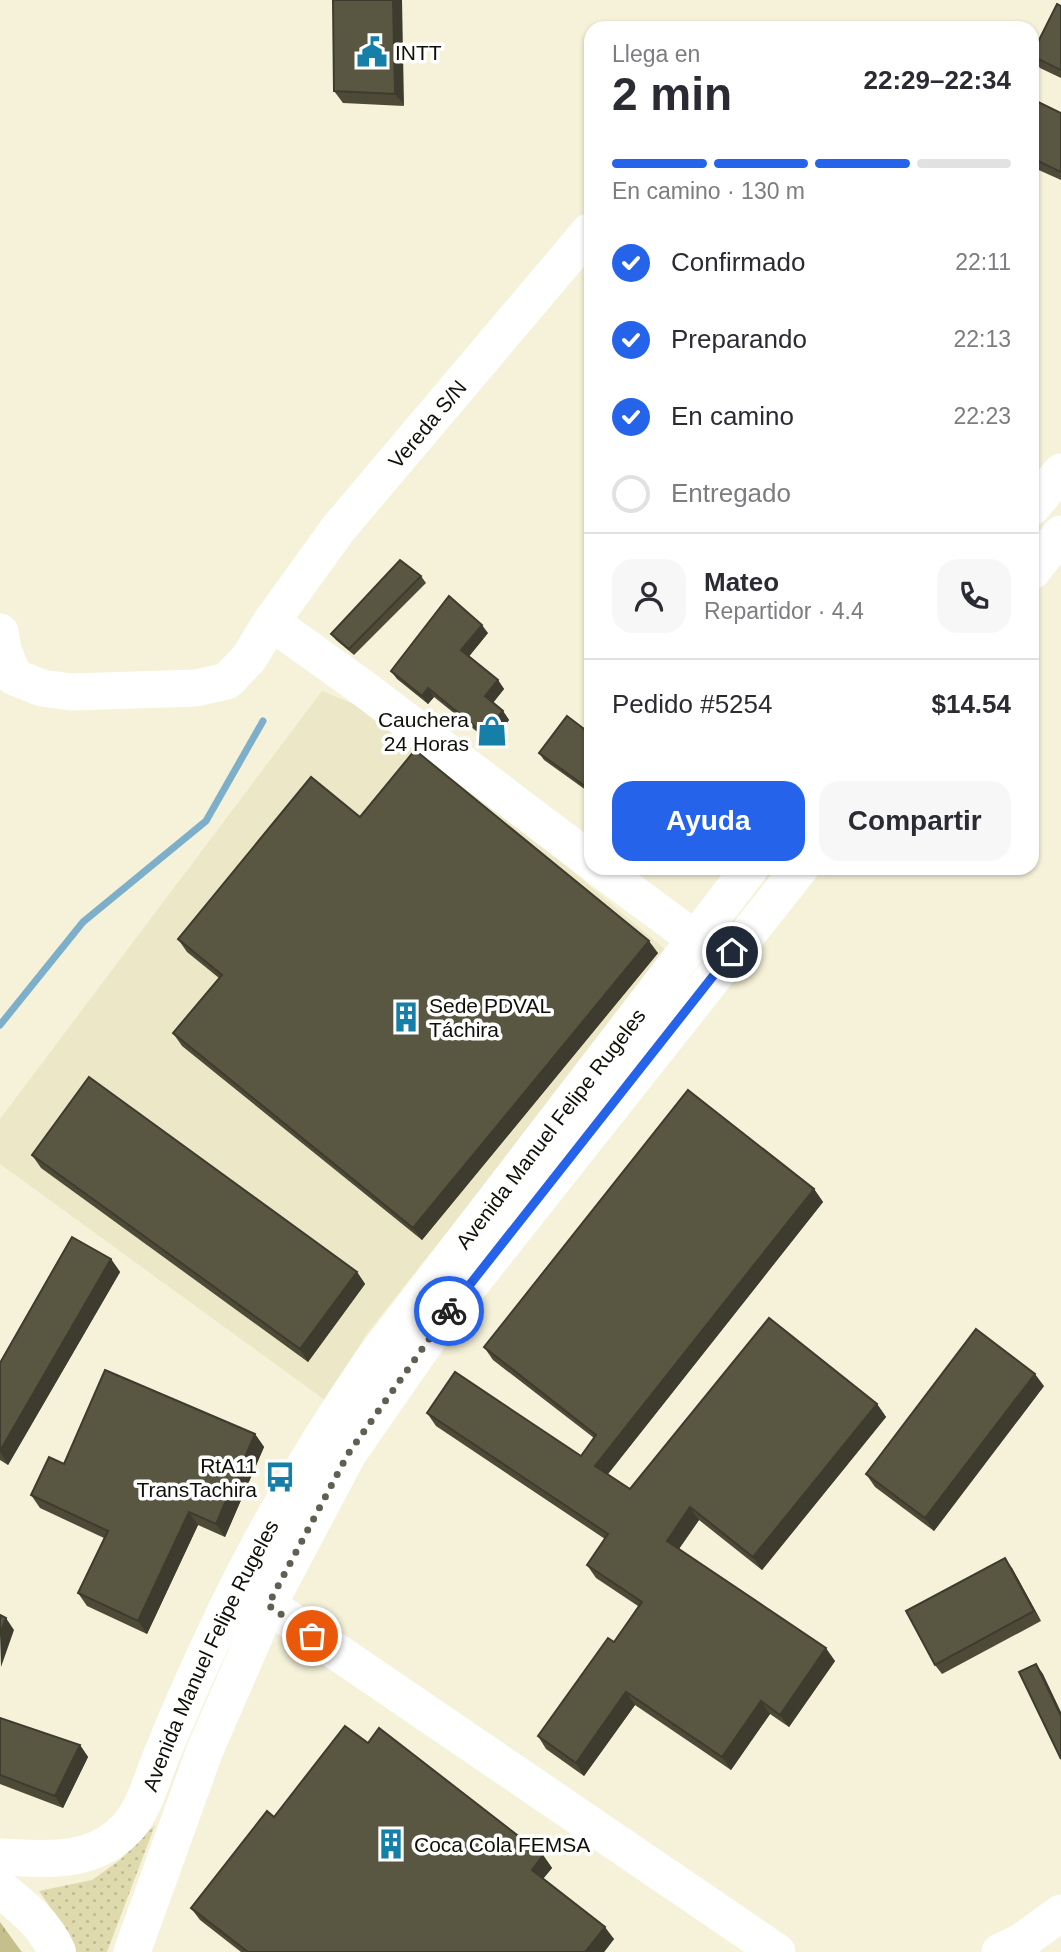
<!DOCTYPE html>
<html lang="es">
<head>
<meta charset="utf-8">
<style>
	body { margin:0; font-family:Helvetica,sans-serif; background:#f7f7f7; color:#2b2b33; height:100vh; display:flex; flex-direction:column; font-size:26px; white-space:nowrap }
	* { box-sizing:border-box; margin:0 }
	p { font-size:23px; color:#7c7c81 }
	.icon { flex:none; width:38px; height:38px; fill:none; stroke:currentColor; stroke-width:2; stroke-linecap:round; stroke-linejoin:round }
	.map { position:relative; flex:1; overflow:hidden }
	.details { position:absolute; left:584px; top:21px; width:455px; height:854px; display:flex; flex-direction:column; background:#fff; border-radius:21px; box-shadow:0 2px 5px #0004 }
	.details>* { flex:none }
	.pin { position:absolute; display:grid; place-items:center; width:60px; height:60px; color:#fff; margin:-30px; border:4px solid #fff; border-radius:50%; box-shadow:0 2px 7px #0007 }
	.courier { position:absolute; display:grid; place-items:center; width:70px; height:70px; margin:-35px; border:5px solid #2563eb; border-radius:50%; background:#fff; color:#222; box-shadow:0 2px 9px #0007 }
	.headline em { font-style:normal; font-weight:700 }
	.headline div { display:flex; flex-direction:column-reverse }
	.headline { display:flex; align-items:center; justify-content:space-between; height:119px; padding:0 28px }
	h1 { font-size:46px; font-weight:700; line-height:52px }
	.bar { display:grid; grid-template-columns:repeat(4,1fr); gap:10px 7px; align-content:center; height:84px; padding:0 28px }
	.bar i { height:9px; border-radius:5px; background:#e1e1e2 }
	.bar .current { background:#2563eb }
	.bar p { grid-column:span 4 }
	.line { display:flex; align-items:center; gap:18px; padding:0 28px; border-top:2px solid #e1e1e2 }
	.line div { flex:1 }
	.round { display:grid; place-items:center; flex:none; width:74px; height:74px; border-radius:21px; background:#f7f7f7 }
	ol { padding:0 28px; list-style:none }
	li { display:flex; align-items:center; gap:21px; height:77px }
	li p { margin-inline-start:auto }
	li .icon { padding:7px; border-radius:50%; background:#2563eb; color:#fff; stroke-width:4 }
	li:last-child { color:#7c7c81 }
	li i { width:38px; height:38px; border:4px solid #e1e1e2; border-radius:50% }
	.primary-button { display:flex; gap:14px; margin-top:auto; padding:14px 28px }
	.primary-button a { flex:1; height:80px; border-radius:21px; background:#2563eb; color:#fff; font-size:28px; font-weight:700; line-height:80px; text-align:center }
	.primary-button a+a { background:#f7f7f7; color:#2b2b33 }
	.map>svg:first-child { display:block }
</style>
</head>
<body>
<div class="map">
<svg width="1061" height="1952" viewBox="0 0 1061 1952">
	<defs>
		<pattern id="grass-dots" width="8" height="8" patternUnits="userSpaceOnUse" patternTransform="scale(1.75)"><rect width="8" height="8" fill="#dfdaae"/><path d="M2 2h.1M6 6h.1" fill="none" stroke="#beba94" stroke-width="1.8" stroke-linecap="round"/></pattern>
		<pattern id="forest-crowns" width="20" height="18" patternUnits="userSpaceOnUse" patternTransform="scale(1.75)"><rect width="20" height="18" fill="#c5be8d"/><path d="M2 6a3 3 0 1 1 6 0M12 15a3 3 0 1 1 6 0" fill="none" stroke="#a8a278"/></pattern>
	</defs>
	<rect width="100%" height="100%" fill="#f5f2d9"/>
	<!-- built -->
	<path fill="#ebe7c7" d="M322 691 396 722 668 952 365 1336 329 1403 0 1164V1119Z"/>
	<!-- grass -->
	<path fill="url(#grass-dots)" d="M155 1825 107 1952H74L66 1930 39 1891 92 1880 120 1860Z"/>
	<!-- forest -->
	<path fill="url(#forest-crowns)" d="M0 1922 21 1951 22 1952H0Z"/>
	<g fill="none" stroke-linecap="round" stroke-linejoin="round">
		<!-- stream -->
		<path stroke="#7dafca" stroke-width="7" d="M0 1025 83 922 206 821 263 721"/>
		<!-- minor -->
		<g stroke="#fff" stroke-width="37">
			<path d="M1032 507 1061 472"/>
			<path d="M1032 571 1061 534"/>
			<path d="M271 622 363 688 592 862"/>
			<path id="s1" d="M0 632 3 650 14 677 42 688 71 692 196 688 227 681 249 658 271 622 338 529 589 232"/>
			<path d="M599 868 695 939"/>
			<path d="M268 1605 777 1952"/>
			<path id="s2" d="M0 1857C44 1859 90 1865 125 1830 144 1811 152 1778 162 1754 178 1715 195 1676 213 1638 258 1540 313 1447 374 1358L750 868"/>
			<path d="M132 1952 205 1750 268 1605 348 1454 432 1333 800 868"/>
			<path d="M1000 1952 1021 1942 1061 1913"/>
		</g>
		<!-- highway -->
		<path stroke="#fff" stroke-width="38" d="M0 1889C23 1907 45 1924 57 1952"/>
	</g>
	<!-- wall -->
	<g fill="#4d4a38">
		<path d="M333 0 404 106 343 103 334 91Z"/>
		<path d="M1061 6V78L1040 68 1032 57V54Z"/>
		<path d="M1032 99 1061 113V180L1032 167Z"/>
		<path d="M421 576 426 583 354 655 336 640 331 634Z"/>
		<path d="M488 633 469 656 498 680 504 689 493 703 503 711 509 720 491 743 434 697 428 704 397 679 391 671Z"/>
		<path d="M567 716 590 793 544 760 539 753Z"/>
		<path d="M360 817 658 953 422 1240 182 1046 173 1033 219 978 187 952 178 939Z"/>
		<path d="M32 1155 357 1272 365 1284 308 1362 41 1168Z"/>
		<path d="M814 1189 823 1202 608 1474 630 1489 877 1404 886 1417 762 1570 699 1520 679 1549 835 1661 789 1727 770 1714 731 1770 635 1705 584 1776 546 1749 538 1736 614 1642 638 1606 596 1578 587 1565 605 1539 436 1426 427 1413 581 1456 594 1438 493 1360 484 1347Z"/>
		<path d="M111 1259 120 1272 8 1465 0 1460V1363Z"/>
		<path d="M1044 1386 934 1531 875 1487 866 1474Z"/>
		<path d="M255 1434 264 1447 225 1537 198 1525 147 1634 87 1606 78 1593 104 1538 40 1508 31 1495 64 1464Z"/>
		<path d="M1012 1568 1041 1621 942 1674 935 1665Z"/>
		<path d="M0 1718 80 1745 88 1757 63 1808 0 1784Z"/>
		<path d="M368 1743 543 1855 552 1868 543 1879 614 1939 604 1952H241L200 1920 191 1908 274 1817Z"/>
	</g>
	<!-- shaded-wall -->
	<g fill="#3e3c2e">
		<path d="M393 0H402L404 106 395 94Z"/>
		<path d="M482 625 488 633 467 659 461 650Z"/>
		<path d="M498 680 504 689 491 705 485 696Z"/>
		<path d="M428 688 434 697 428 704 422 696Z"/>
		<path d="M503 711 509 720 491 743 484 734Z"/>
		<path d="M592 777V790L590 793 585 786Z"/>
		<path d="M649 941 658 953 422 1240 413 1228Z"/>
		<path d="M814 1189 823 1202 604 1479 595 1466Z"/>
		<path d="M111 1259 120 1272 8 1465 0 1451Z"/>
		<path d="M357 1272 365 1284 308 1362 300 1349Z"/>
		<path d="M1035 1374 1044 1386 934 1531 925 1518Z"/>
		<path d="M877 1404 886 1417 762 1570 753 1557Z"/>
		<path d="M255 1434 264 1447 225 1537 216 1524Z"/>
		<path d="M690 1507 699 1520 676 1553 667 1541Z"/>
		<path d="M189 1512 198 1525 147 1634 138 1621Z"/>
		<path d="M1005 1558 1012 1568 1041 1621 1034 1611Z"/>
		<path d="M6 1618 14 1630 1 1667 0 1634Z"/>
		<path d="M826 1648 835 1661 789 1727 780 1715Z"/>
		<path d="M1036 1664 1043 1674 1061 1712V1716Z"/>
		<path d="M626 1692 635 1705 584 1776 576 1763Z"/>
		<path d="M761 1701 770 1714 731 1770 722 1757Z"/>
		<path d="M80 1745 88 1757 63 1808 55 1796Z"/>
		<path d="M543 1855 552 1868 540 1882 532 1870Z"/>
		<path d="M605 1927 614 1939 604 1952H585Z"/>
	</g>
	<!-- building -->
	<g fill="#595641" stroke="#3e3c2e" stroke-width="2">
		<path d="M333 0H393L395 94 334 91Z"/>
		<path d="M1057 4 1061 6V70L1032 56V54Z"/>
		<path d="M1032 99 1061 113V172L1032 158Z"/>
		<path d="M400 560 421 576 349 649 331 634Z"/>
		<path d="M449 596 482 625 461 650 498 680 485 696 503 711 484 734 428 688 422 696 391 671Z"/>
		<path d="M567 716 592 735V777L585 786 539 753Z"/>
		<path d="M415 750 649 941 413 1228 173 1033 222 975 178 939 311 777 360 817Z"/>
		<path d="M89 1077 357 1272 300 1349 32 1155Z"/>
		<path d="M688 1090 814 1189 595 1466 630 1489 769 1318 877 1404 753 1557 690 1507 667 1541 826 1648 780 1715 761 1701 722 1757 626 1692 576 1763 538 1736 608 1638 614 1642 642 1602 587 1565 608 1534 427 1413 455 1372 581 1456 596 1435 484 1347Z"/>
		<path d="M72 1237 111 1259 0 1451V1363Z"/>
		<path d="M976 1329 1035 1374 925 1518 866 1474Z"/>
		<path d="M105 1370 255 1434 216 1524 189 1512 138 1621 78 1593 108 1531 31 1495 49 1457 64 1464Z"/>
		<path d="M1005 1558 1034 1611 935 1665 906 1611Z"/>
		<path d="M0 1615 6 1618 0 1634Z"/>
		<path d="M1036 1664 1061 1716V1759L1019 1672Z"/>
		<path d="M0 1718 80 1745 55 1796 0 1775Z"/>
		<path d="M345 1726 368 1743 379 1728 543 1855 532 1870 605 1927 585 1952H248L191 1908 267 1811 274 1817Z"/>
	</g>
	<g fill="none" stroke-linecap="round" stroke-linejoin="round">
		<!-- done -->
		<path stroke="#615f51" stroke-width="7" stroke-dasharray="0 12.6" d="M312 1636 268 1605 348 1454 449 1311"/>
		<!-- route -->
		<path stroke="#2563eb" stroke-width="9" d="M449 1311 732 952"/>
	</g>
	<!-- icons -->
	<defs>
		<g id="civic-bare" transform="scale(2.415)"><path d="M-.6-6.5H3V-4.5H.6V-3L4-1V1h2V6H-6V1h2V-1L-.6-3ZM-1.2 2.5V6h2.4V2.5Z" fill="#167fa8" stroke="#fff" stroke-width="2.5" paint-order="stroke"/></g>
		<g id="shop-bare" transform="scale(2.415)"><path d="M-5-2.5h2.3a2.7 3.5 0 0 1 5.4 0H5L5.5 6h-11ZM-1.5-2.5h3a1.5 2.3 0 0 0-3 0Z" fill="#167fa8" stroke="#fff" stroke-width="2.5" paint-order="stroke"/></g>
		<g id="building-bare" transform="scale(2.415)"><path d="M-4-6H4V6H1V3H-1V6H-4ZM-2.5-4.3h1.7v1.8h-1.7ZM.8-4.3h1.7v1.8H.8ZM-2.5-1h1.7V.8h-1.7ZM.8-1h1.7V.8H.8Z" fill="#167fa8" stroke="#fff" stroke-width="2.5" paint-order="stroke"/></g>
		<g id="bus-bare" transform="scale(2.415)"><path d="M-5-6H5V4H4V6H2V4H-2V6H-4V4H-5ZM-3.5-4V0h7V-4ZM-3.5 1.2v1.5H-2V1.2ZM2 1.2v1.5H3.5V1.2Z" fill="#167fa8" stroke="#fff" stroke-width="2.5" paint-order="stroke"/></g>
	</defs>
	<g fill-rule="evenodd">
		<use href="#civic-bare" x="372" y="52"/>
		<use href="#shop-bare" x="492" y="731"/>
		<use href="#building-bare" x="406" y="1017"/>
		<use href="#bus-bare" x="280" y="1477"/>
		<use href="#building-bare" x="391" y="1844"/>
	</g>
	<g text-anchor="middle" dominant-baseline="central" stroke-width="7" stroke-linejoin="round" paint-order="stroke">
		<!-- poi labels -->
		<g font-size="21" fill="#111008" stroke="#fff" text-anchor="start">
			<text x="395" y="52">INTT</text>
			<text x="469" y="719" text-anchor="end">Cauchera<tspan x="469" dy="24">24 Horas</tspan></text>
			<text x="429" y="1005">Sede PDVAL<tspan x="429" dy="24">Táchira</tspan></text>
			<text x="257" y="1465" text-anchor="end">RtA11<tspan x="257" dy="24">TransTachira</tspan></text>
			<text x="414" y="1844">Coca Cola FEMSA</text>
		</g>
		<!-- street labels -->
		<g font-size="21" fill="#111008" stroke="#fff">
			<text stroke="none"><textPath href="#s1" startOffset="590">Vereda S/N</textPath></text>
			<text stroke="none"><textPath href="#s2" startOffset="957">Avenida Manuel Felipe Rugeles</textPath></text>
			<text stroke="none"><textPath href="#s2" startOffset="327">Avenida Manuel Felipe Rugeles</textPath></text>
		</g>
	</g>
</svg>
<div class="pin" style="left:312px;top:1636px;background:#ea580c"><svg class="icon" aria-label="bag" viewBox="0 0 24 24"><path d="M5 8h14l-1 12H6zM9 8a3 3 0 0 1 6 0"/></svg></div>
<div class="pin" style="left:732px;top:952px;background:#1f2937"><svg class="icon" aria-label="home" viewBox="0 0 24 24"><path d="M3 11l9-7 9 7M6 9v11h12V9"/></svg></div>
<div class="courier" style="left:449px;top:1311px"><svg class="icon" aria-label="bike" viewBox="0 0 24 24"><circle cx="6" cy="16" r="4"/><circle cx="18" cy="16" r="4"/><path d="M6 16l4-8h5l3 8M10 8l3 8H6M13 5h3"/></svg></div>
<section class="details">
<div class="headline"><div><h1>2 min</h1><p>Llega en</p></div><em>22:29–22:34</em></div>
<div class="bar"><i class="current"></i><i class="current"></i><i class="current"></i><i></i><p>En camino · 130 m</p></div>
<ol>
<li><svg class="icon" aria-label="check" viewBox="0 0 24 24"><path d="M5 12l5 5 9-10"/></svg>Confirmado<p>22:11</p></li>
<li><svg class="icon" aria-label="check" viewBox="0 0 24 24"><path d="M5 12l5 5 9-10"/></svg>Preparando<p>22:13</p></li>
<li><svg class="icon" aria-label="check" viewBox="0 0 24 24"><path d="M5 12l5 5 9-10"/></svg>En camino<p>22:23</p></li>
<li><i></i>Entregado</li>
</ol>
<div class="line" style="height:126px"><a class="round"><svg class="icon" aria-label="person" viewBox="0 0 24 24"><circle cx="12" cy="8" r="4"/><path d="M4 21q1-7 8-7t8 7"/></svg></a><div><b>Mateo</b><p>Repartidor · 4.4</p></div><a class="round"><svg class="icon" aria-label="phone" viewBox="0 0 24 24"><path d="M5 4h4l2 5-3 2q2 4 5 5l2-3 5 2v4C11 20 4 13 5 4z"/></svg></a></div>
<div class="line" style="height:91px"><div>Pedido #5254</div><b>$14.54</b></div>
<div class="primary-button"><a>Ayuda</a><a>Compartir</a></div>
</section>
</div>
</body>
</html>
